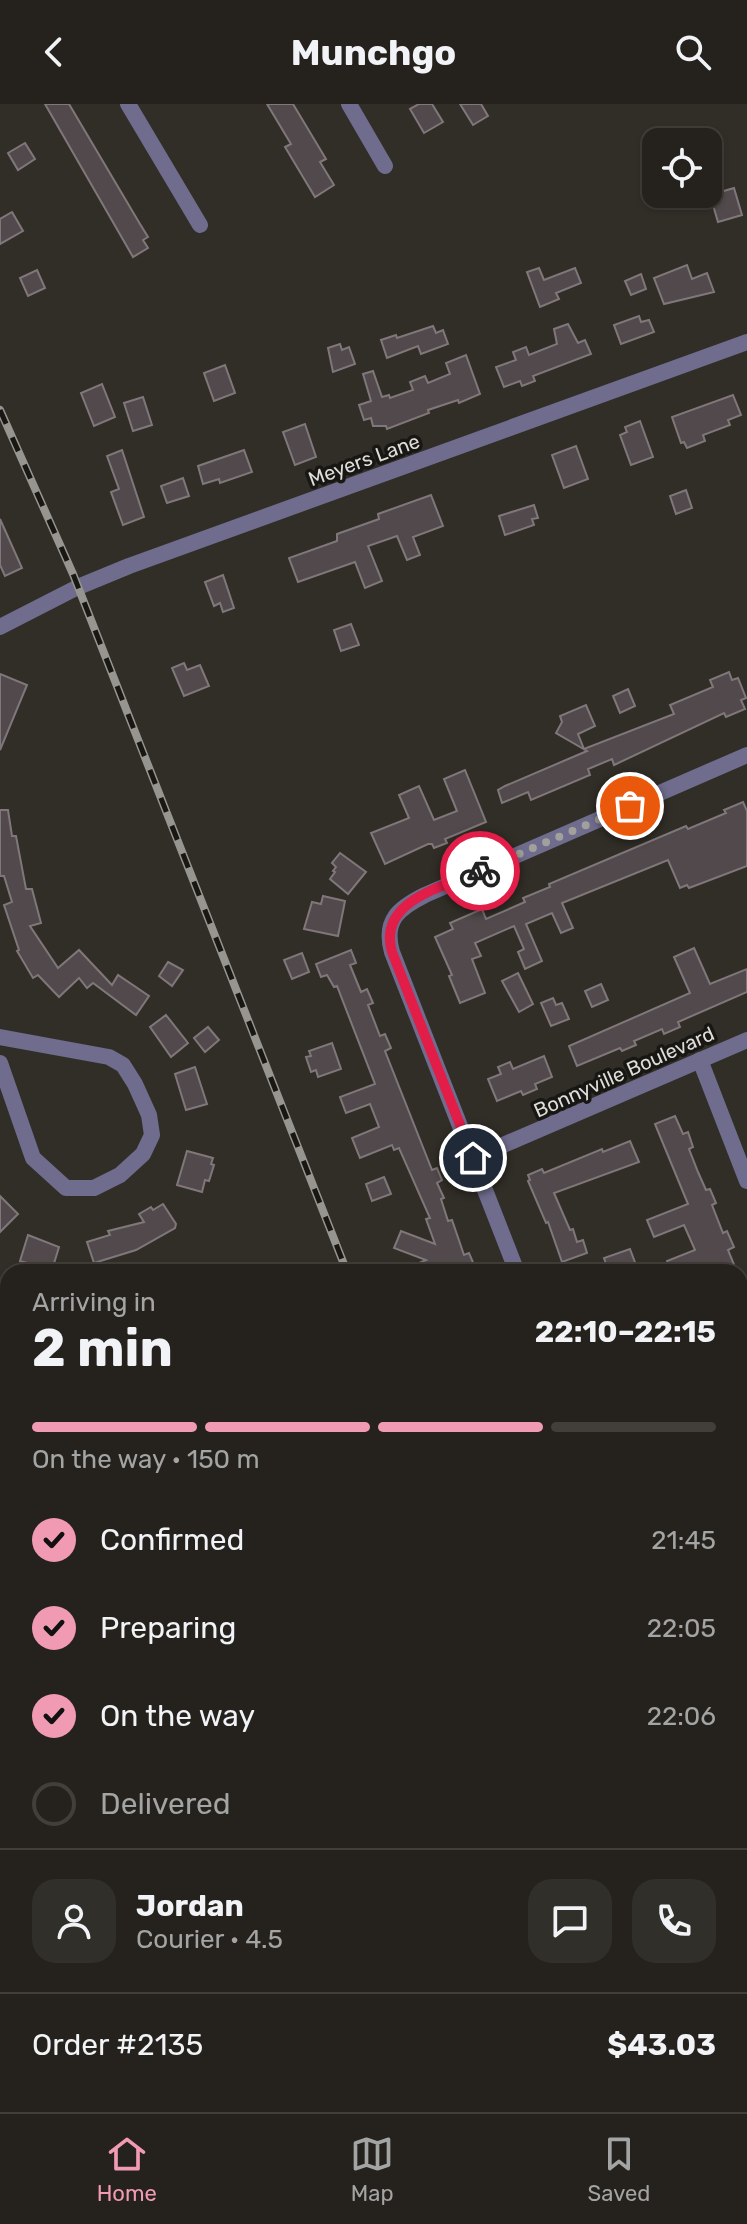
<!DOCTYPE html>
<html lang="en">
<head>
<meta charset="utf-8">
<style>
	body { margin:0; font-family:Rubik,sans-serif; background:#312f2a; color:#f1f3f6; height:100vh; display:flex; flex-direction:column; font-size:30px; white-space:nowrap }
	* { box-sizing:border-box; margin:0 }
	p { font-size:26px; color:#a3a4a4 }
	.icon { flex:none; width:44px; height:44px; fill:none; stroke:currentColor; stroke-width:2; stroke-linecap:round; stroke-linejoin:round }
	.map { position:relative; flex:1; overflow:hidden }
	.drawer { position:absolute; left:0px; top:1160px; width:748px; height:848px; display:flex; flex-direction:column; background:#25221d; border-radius:24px 24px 0 0; box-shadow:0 2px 6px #0004,0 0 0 2px #423f3b }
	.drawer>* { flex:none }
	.fabs { position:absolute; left:642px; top:24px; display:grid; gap:16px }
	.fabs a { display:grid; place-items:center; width:80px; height:80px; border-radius:16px; background:#25221d; box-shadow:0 2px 6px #0004,0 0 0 2px #423f3b; font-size:40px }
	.pin { position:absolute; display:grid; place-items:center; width:68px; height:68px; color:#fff; margin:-34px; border:4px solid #fff; border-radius:50%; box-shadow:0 2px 8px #0007 }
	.courier { position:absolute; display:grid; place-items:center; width:80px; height:80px; margin:-40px; border:6px solid #e11d48; border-radius:50%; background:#fff; color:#222; box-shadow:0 2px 10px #0007 }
	.overview em { font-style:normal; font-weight:700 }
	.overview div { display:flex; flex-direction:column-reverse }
	.overview { display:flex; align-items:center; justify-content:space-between; height:136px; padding:0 32px }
	h1 { font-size:52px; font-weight:700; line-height:60px }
	.bar { display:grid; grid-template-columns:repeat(4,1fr); gap:12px 8px; align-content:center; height:96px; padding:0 32px }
	.bar i { height:10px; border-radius:6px; background:#423f3b }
	.bar .on { background:#f19ab3 }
	.bar p { grid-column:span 4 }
	.line { display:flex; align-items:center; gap:20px; padding:0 32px; border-top:2px solid #423f3b }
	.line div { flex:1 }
	.round { display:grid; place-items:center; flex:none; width:84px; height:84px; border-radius:24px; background:#312f2a }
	ol { padding:0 32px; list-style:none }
	li { display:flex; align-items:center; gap:24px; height:88px }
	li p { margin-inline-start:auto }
	li .icon { padding:8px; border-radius:50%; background:#f19ab3; color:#111; stroke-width:4 }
	li:last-child { color:#a3a4a4 }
	li i { width:44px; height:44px; border:4px solid #423f3b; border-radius:50% }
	header { display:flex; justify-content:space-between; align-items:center; height:104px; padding:0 32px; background:#25221d; font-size:36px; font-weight:700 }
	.tabs { display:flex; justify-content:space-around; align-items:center; height:112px; border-top:2px solid #423f3b; background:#25221d; font-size:22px; color:#a3a4a4 }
	.tabs a { display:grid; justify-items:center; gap:4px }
	.tabs .on { color:#f19ab3 }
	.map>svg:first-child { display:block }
</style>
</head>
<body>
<header><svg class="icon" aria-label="back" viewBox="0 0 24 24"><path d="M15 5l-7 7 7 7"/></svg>Munchgo<svg class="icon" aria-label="search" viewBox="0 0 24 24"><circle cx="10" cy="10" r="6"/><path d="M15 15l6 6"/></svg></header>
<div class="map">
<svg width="747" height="2008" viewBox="0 0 747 2008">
	<rect width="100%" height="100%" fill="#312e27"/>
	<!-- green -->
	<path fill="#335040" d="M0 1204 8 1205V2000H368V2008H0Z"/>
	<!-- water -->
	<path fill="#021f23" d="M399 2000H518V2008H396Z"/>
	<!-- building -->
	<g fill="#51494c" stroke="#80777b" stroke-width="2">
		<path d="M45 0H69L140 120 148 133 143 136 148 144 133 153Z"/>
		<path d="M267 0H293L326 55 320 58 334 81 315 93 285 43 291 40Z"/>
		<path d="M419 0H432L443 18 424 29 410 5Z"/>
		<path d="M460 0H481L488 12 473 21Z"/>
		<path d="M25 39 35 55 18 66 8 49Z"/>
		<path d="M734 84 742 111 718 118 710 91Z"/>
		<path d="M12 108 23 127 0 140V115Z"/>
		<path d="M687 161 692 175 707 169 714 188 664 200 654 174Z"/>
		<path d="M539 164 544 176 575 164 581 179 556 189 559 195 540 203 527 168Z"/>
		<path d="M37 166 45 184 28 192 20 174Z"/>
		<path d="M641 170 646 185 631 191 625 177Z"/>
		<path d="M639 212 641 218 649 216 654 228 621 240 614 221Z"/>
		<path d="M568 220 578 239 585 236 591 250 533 272 535 277 522 282 520 277 504 283 496 263 516 256 513 248 526 243 529 251 557 240 554 225Z"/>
		<path d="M433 222 436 229 443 226 448 240 421 250 418 242 387 254 381 236 396 231 397 234Z"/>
		<path d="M340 240 342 246 349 243 355 260 333 268 328 244Z"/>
		<path d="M466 251 480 290 459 299 458 296 428 306 429 309 387 325 386 322H373L371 314 364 316 359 301 371 297 363 270 373 267 382 293 389 291 390 294 413 286 410 278 425 272 428 279 450 270 446 259Z"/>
		<path d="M225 261 235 289 214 297 204 269Z"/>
		<path d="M102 280 115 313 94 322 81 289Z"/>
		<path d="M733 291 741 311 728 316 730 321 703 331 705 337 687 344 684 338 681 339 672 313Z"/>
		<path d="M143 293 152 321 133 327 124 299Z"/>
		<path d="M640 317 653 353 631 361 620 331 627 328 625 323Z"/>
		<path d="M305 320 316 353 295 361 283 328Z"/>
		<path d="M576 342 588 375 564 384 552 351Z"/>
		<path d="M122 346 144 413 123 421 111 388 119 385 107 352Z"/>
		<path d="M244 346 252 368 220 379 219 375 203 380 198 362Z"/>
		<path d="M183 374 189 392 167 399 161 382Z"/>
		<path d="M686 386 692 404 676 410 670 392Z"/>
		<path d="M431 391 443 422 413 433 420 451 407 456 397 432 368 442 382 477 365 484 355 458 298 478 289 454 337 437V430L379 415 378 410Z"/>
		<path d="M534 401 538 414 532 415 534 421 505 431 499 412Z"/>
		<path d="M0 415 22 464 5 472 0 461Z"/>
		<path d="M223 471 234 504 223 508 220 499 214 502 205 478Z"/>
		<path d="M351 520 359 541 341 547 334 526Z"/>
		<path d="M184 559 187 566 200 561 209 582 184 592 172 564Z"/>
		<path d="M729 568 732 576 738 574 746 594 741 596 745 605 726 613 724 609 614 661 612 655 588 665 590 671 531 696 528 688 502 699 498 686 505 682 587 647 556 629 562 618 560 612 586 601 595 622 578 630 584 645 674 610 670 601 713 583 710 576Z"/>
		<path d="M0 570 27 581 0 646Z"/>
		<path d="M628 585 635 602 620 609 613 592Z"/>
		<path d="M465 666 486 718 445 735 447 739 434 744 432 740H428L385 760 371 729 409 714 399 691 419 682 434 716 457 707 444 675Z"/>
		<path d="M743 698 747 707V762L689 784 687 781 680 784 668 756 562 799 573 824 561 829 552 809 526 820 542 857 525 865 518 848 524 845 514 822 475 839 481 852 472 855 485 889 460 899 449 872 452 871 435 833 453 825 450 819 482 805 486 815 525 798 523 794 550 783 549 780 686 722 688 725 726 709 724 706Z"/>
		<path d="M0 706H8L12 732H16L26 785H32L41 819 30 822 58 864 79 846 112 881 118 871 149 892 136 911 93 879 87 884 79 874 59 893 38 871 33 874 17 847 19 846 4 801 12 798 4 772H0Z"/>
		<path d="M340 749 366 768 348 790 330 775 335 768 333 767 336 763 332 759Z"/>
		<path d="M323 792 345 797 338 832 304 825 312 798 321 800Z"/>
		<path d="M694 844 710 880 747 865V888L678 918 680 923 664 930 662 925 634 937 636 941 622 947 620 944 577 962 569 942 690 889 674 853Z"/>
		<path d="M351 846 356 859 350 861 361 888 367 885 373 899 368 901 380 932 385 930 391 944 385 947 432 1066 437 1064 442 1076 437 1079 444 1094 441 1095 448 1117 452 1116 464 1151 469 1149 475 1163 471 1165 472 1168H399L426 1156 394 1144 401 1127 435 1140 426 1115 430 1114 399 1044 394 1046 392 1041 360 1054 352 1034 379 1023 370 1000 346 1009 340 993 375 980 337 882 334 883 327 871 321 873 316 860Z"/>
		<path d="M302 849 309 868 292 875 284 856Z"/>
		<path d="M168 858 183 866 172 882 159 872Z"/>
		<path d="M518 869 533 900 519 908 502 877Z"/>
		<path d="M601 880 608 896 592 903 585 887Z"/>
		<path d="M553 894 556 901 562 899 569 915 551 922 541 899Z"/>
		<path d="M166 911 188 939 171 953 150 923Z"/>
		<path d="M208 923 219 936 205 948 194 934Z"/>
		<path d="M332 939 341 965 318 973 316 966 311 968 306 953 311 952 309 947Z"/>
		<path d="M544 952 552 973 535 980 537 985 523 991 521 987 497 997 488 975 501 970 498 963 510 958 513 965Z"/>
		<path d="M195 963 207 1000 186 1006 175 970Z"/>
		<path d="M675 1012 683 1030 688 1028 693 1043 689 1045 698 1068 706 1086 710 1085 716 1099 712 1101 723 1129 727 1127 734 1143 728 1146 737 1168H671L667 1157 695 1146 684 1121 654 1133 647 1116 688 1100 655 1020Z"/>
		<path d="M630 1037 639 1058 554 1089 570 1126 573 1125 577 1138 583 1136 587 1149 562 1158 548 1118 546 1119 528 1077 530 1076 528 1071 542 1065 544 1069 602 1045 603 1048Z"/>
		<path d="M187 1047 213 1054 211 1060 214 1061 209 1077 205 1076 202 1088 177 1081Z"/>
		<path d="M384 1073 391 1090 372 1097 366 1080Z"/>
		<path d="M0 1092 18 1110 0 1128Z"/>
		<path d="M163 1100 176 1120 175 1124 136 1146 94 1159 87 1138 110 1131 108 1127 144 1118 139 1110 151 1103 153 1106Z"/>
		<path d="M28 1131 59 1143 52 1166 20 1157Z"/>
		<path d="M630 1145 636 1161 621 1168H609L604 1154Z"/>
	</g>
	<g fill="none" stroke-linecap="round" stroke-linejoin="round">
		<!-- lane -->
		<path stroke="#6f6c8e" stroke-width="8" d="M602 2000 605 2008"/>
		<!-- street -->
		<g stroke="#6f6c8e" stroke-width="16">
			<path d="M128 0 200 121"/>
			<path d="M349 0 385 62"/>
			<path d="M0 523 78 483 129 462 747 238"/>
			<path d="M0 933 109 953 123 961 135 980 149 1011 152 1031 143 1050 120 1071 94 1084H66L33 1054 0 959"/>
			<path d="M700 956 747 1077"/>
			<path d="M473 1054 747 936"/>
			<path d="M517 1168 392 848C383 816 399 804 425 791L747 651"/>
			<path d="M740 1738 747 1755"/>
		</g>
		<!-- rail casing -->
		<g stroke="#97958f" stroke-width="8">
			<g id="rail">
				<path d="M0 306 73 470 347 1168"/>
				<path d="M674 2000 677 2008"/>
			</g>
		</g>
		<!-- rail -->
		<use href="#rail" stroke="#181714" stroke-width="5" stroke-dasharray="15" stroke-linecap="butt"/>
	</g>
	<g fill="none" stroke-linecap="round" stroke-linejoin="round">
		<!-- done -->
		<path stroke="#a2a09b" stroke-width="8" stroke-dasharray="0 14.4" d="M480 767 630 702"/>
		<!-- route -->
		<path stroke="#e11d48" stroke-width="10" d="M473 1054 392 848C377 796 444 783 480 767"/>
	</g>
	<g text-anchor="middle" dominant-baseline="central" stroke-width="7" stroke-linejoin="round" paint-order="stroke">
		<!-- street labels -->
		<g font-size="20" fill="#dfddd9" stroke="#181714">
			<text transform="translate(364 356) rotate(-20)">Meyers Lane</text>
			<text transform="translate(624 968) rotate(-24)">Bonnyville Boulevard</text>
		</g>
	</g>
</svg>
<div class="fabs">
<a><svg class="icon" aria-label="locate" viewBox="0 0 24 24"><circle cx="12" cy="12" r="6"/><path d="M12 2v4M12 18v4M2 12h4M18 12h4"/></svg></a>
</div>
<div class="pin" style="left:630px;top:702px;background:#ea580c"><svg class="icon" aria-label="bag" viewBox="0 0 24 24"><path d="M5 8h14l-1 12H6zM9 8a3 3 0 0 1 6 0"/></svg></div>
<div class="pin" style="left:473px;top:1054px;background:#1f2937"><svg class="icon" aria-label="home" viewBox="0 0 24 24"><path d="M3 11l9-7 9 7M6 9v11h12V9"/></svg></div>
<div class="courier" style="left:480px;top:767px"><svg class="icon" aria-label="bike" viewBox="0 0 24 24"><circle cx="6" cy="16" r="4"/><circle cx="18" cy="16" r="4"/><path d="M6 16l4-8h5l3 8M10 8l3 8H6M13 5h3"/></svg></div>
<section class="drawer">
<div class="overview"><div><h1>2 min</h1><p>Arriving in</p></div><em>22:10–22:15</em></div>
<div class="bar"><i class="on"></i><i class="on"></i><i class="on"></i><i></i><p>On the way · 150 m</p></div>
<ol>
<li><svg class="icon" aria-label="check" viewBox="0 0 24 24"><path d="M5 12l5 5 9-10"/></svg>Confirmed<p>21:45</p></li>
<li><svg class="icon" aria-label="check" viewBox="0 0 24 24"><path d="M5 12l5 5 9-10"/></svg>Preparing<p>22:05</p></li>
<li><svg class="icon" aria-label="check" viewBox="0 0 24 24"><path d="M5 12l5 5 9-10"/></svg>On the way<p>22:06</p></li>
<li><i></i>Delivered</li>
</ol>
<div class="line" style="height:144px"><a class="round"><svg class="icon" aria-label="person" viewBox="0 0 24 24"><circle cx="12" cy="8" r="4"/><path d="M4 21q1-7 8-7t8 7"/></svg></a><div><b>Jordan</b><p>Courier · 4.5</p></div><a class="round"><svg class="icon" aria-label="chat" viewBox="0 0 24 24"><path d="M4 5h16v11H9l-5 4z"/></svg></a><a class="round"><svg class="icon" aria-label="phone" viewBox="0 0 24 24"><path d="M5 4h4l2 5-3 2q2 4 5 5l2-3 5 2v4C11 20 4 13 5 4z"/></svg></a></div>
<div class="line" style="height:104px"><div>Order #2135</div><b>$43.03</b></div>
</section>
</div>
<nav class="tabs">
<a class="on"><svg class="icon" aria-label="home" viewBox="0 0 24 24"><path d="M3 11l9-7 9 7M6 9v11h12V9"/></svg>Home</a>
<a><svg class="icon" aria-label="map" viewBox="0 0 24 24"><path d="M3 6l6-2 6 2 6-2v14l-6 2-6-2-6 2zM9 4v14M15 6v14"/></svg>Map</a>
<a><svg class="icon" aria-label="saved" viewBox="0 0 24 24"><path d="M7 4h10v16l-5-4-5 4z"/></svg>Saved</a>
</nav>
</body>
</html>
